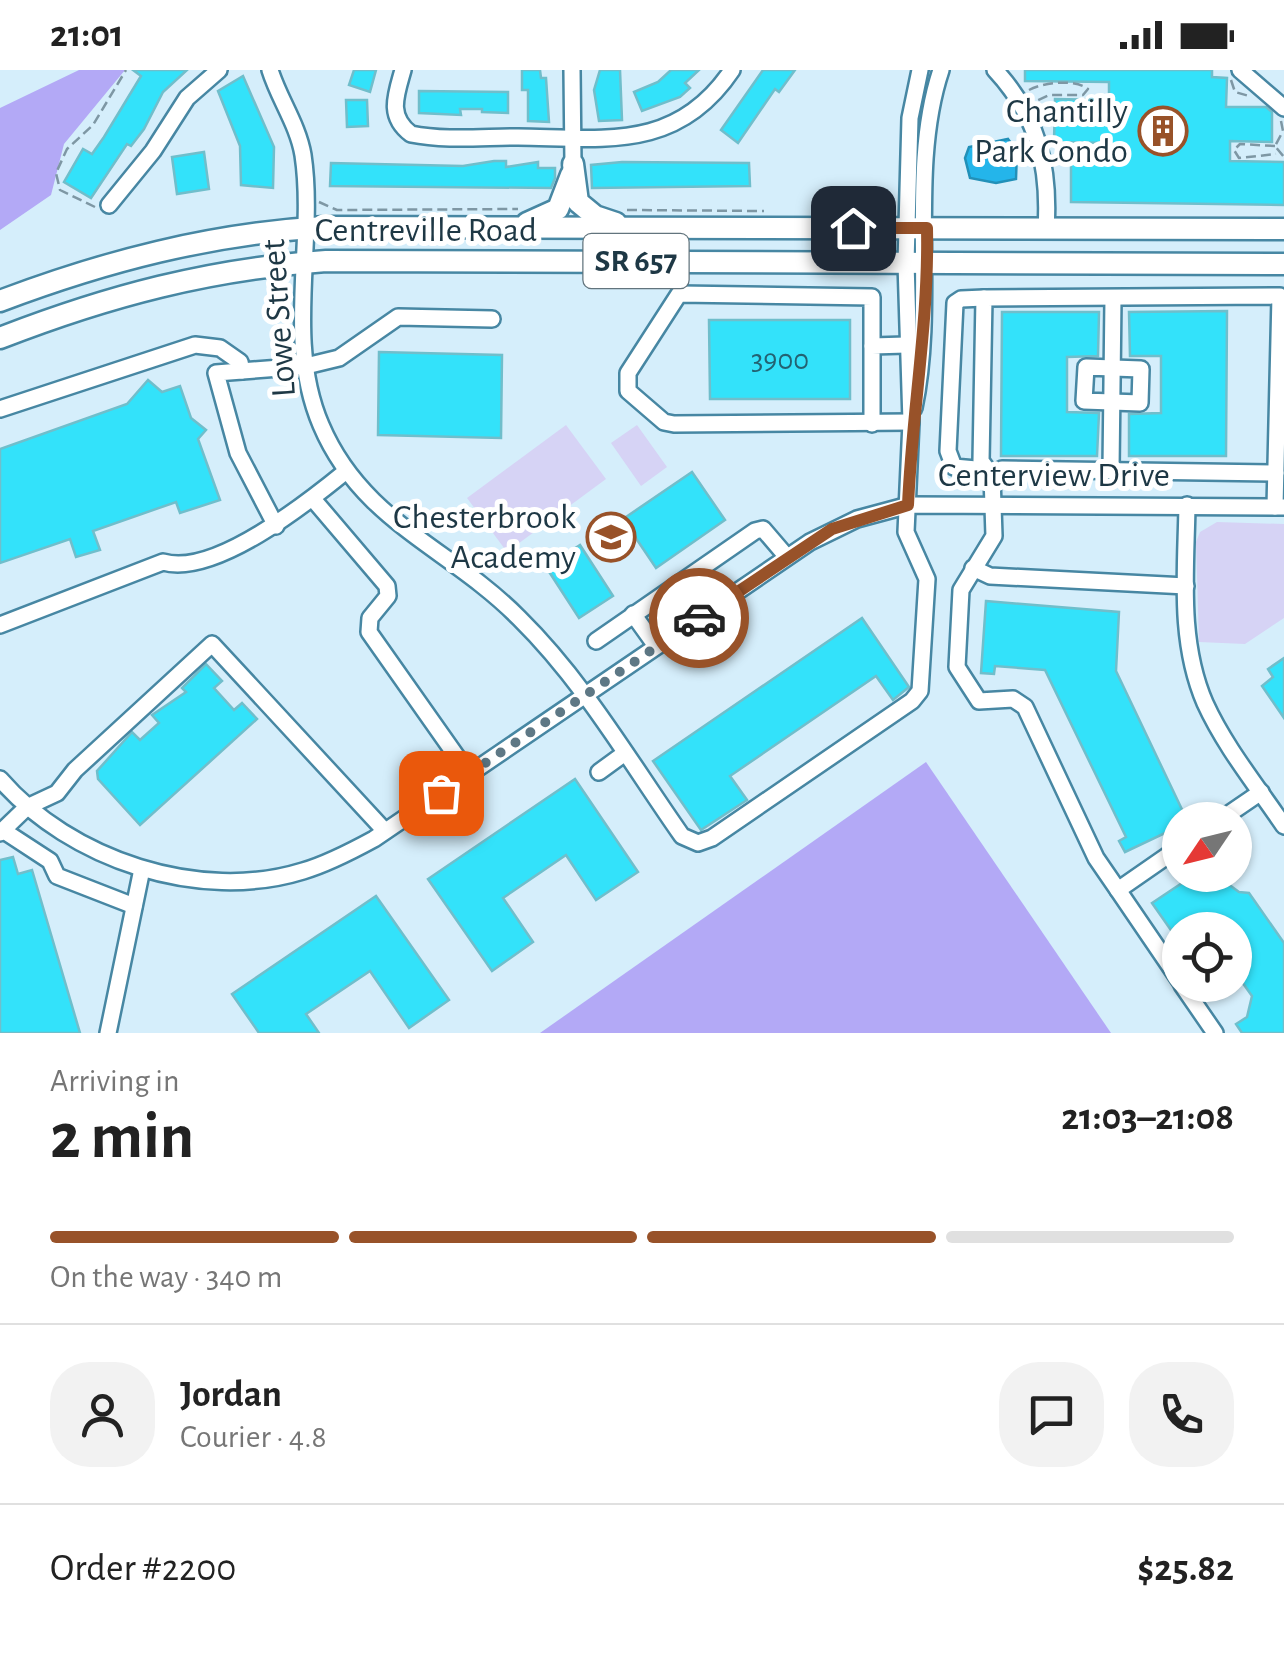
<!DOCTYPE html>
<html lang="en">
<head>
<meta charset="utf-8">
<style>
	body { margin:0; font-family:"Alegreya Sans",sans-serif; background:#f2f2f2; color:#222; height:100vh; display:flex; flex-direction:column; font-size:38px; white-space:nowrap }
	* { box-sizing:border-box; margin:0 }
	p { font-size:32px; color:#767676 }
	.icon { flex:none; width:55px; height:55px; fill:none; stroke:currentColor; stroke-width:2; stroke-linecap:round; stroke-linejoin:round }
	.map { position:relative; height:963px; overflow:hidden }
	.side { display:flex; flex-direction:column; background:#fff; flex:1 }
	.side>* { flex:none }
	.needle { width:65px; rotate:235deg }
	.buttons { position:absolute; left:1162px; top:732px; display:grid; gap:20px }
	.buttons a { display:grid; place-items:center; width:90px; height:90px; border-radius:50%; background:#fff; box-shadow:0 2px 8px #0004; font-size:50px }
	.pin { position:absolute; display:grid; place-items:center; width:85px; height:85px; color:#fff; margin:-42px; border-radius:20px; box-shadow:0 5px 15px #0006 }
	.courier { position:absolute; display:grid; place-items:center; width:100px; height:100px; margin:-50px; border:8px solid #985229; border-radius:50%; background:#fff; color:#222; box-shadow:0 2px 12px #0007 }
	.overview em { font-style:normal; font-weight:700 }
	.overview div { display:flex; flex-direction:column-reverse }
	.overview { display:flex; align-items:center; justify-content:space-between; height:170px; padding:0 50px }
	h1 { font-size:65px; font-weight:700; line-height:75px }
	.bar { display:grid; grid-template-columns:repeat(4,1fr); gap:15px 10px; align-content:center; height:120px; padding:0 50px }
	.bar i { height:12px; border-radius:8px; background:#e0e0e0 }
	.bar .active { background:#985229 }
	.bar p { grid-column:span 4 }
	.line { display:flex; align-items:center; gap:25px; padding:0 50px; border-top:2px solid #e0e0e0 }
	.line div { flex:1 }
	.round { display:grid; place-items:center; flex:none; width:105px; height:105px; border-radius:40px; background:#f2f2f2 }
	.status { display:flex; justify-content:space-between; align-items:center; height:70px; padding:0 50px; background:#fff; direction:ltr }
	.status svg { height:28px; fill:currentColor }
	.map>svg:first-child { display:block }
</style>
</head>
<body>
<div class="status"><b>21:01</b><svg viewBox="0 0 49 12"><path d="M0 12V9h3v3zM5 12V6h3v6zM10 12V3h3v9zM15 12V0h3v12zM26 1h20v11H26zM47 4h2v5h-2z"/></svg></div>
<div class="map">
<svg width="1284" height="963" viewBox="0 0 1284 963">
	<rect width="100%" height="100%" fill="#d5eefb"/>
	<!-- green -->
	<g fill="#d6d3f5">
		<path d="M566 355 606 409 507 482 467 428Z"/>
		<path d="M637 355 667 397 641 416 611 373Z"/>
		<path d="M1217 452 1284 454V548L1245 574 1199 572 1196 472 1200 462Z"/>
	</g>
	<!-- forest -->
	<g fill="#b3a9f6">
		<path d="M79 0H125L64 74 51 125 0 160V38Z"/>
		<path d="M926 692 1111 963H540Z"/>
	</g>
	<!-- water -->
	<path fill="#24b5ea" stroke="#2290b8" stroke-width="2.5" d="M1008 69 1017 81 1016 109 996 113 970 108 965 88 969 77Z"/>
	<!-- building -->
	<g fill="#33e2fa" stroke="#70becb" stroke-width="2.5">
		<path d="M133 0H187L163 22 144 59 131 76 127 74 91 128 64 112 83 79 92 84 104 67 141 6Z"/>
		<path d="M354 0H376L370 22 349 15Z"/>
		<path d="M522 0H540L541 8H546L549 52 528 51V20H522Z"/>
		<path d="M600 0H620L622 50 599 51 594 20Z"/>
		<path d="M671 0H699L685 13 690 18 680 27 642 41 634 22 658 12Z"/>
		<path d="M763 0H795L779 22 775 19 738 73 721 60Z"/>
		<path d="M1025 0H1212V7L1227 8 1226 37H1266L1272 42V72L1230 71V91L1284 92V135L1071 132V92L1111 93V73L1054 72 1055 29 1109 30V12L1025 11Z"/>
		<path d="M243 6 274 77 273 118 241 115 240 76 218 21Z"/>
		<path d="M419 21 508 22V43L482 42V39H460L461 45 419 43Z"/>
		<path d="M346 30H367L368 56 347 57Z"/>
		<path d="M204 82 209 119 177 124 172 87Z"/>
		<path d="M494 91H506V97L538 92V98H555V108L551 118 330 116 331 93 463 96Z"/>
		<path d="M622 92 749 93 750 116 592 118 591 95Z"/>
		<path d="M1227 241 1226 386H1129V344L1161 343V286H1130L1129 242Z"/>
		<path d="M1002 242H1099L1098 286 1067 287V342L1099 343 1097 386H1001Z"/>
		<path d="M709 250H850V329H710Z"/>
		<path d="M379 282 502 285 501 368 378 365Z"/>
		<path d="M148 310 162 322 180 316 191 348 206 360 198 369 220 430 180 443 176 432 93 461 100 480 76 487 70 469 0 493V379L127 334Z"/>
		<path d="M692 402 725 450 656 498 623 449Z"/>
		<path d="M580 475 613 526 579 548 546 497Z"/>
		<path d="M986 531 1119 542 1116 601 1187 750H1180V756L1125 782 1119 771 1126 767 1045 600 995 596 994 604 981 603Z"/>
		<path d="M862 548 909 617 893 630 876 606 730 706 747 730 701 760 653 691Z"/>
		<path d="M1284 588V648L1262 616 1273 607 1268 599Z"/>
		<path d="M206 594 222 611 214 618 234 640 242 633 257 649 140 755 98 709 97 701 132 662 140 670 159 653 152 645 186 622 182 618Z"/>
		<path d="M575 709 638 802 596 830 566 785 503 828 533 872 492 901 428 809Z"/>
		<path d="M13 787 18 804 32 800 80 963H0V790Z"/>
		<path d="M1194 805H1216L1239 822 1249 823 1284 873V963H1242L1236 954 1247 947 1252 926 1235 902V860H1180V873L1152 833Z"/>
		<path d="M376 826 449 930 409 958 370 901 306 944 319 963H259L232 924Z"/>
	</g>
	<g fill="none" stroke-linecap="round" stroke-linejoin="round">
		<!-- minor casing -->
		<g stroke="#4787a3" stroke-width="20">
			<g id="minor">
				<path d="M270 0C279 29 298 55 303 85 316 171 284 269 321 355 362 452 450 478 519 548 584 612 630 692 682 766L698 773 712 768 912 631 920 621 927 509 906 462 911 352 906 193 910 48 920 0"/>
				<path d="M403 0C396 25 387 46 411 64 445 71 483 67 518 67 604 68 677 82 732 0"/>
				<path d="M572 0 573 94"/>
				<path d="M995 0C1038 46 1050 97 1046 159"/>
				<path d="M1240 0 1284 38"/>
				<path d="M109 135 153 81 187 28 219 0"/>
				<path d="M984 228 961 229 955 233 948 381 954 397 987 400"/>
				<path d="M872 276V227L679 224 628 303V321L664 352 674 354 911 352"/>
				<path d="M1086 297 1141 299 1140 333 1084 331Z"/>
				<path d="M914 338C937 229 907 101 941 0"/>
				<path d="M0 339 195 275 220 278 240 292 242 301"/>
				<path d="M872 354V276L906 275"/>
				<path d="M1111 399 1113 228"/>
				<path d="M992 406 1002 399 1276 403"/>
				<path d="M313 429 387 516 388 526 370 548 369 562 469 704"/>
				<path d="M1187 435C1186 501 1178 571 1205 633 1225 677 1257 716 1284 756"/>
				<path d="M276 456 238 383 216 303 306 296 339 288 398 247 492 249"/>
				<path d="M973 498 990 506 1186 516"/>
				<path d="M633 544 656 576"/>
				<path d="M0 555 163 492C214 507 307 433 345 402"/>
				<path d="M596 571 755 461 763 459 787 487"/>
				<path d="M599 702 625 683"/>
				<path d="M0 709C70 790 200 833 303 801 327 794 352 781 374 769L810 472 857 449 909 435 1284 437"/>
				<path d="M1220 750 1261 722"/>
				<path d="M4 761 50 791 57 806 134 836"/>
				<path d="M0 763 27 737 57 723 75 700 212 574 385 761"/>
				<path d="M1180 777 1118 820 1180 911"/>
				<path d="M1118 820 1096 788 1025 637 1013 629 979 631 957 597 961 520 994 466 992 406 981 391 984 228 1280 226 1275 437"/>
				<path d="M1182 915 1215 963"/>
				<path d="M108 963 142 799"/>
			</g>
		</g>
		<!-- major casing -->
		<g stroke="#4787a3" stroke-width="25">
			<g id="major">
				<path d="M573 94 578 132 595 146 616 153"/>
				<path d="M527 153 558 139 571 105"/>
				<path d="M0 231C106 191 210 164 324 157L1284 159"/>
				<path d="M0 268C108 226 210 199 326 191L1284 194"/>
			</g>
		</g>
		<!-- path -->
		<g stroke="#7e97a4" stroke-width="2.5" stroke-dasharray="10 5" stroke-linecap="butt">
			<path d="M1231 10 1235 22 1249 26"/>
			<path d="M1029 20C1044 12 1076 9 1088 19L1083 25H1049L1034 32"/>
			<path d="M1281 51 1283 61 1275 76 1284 87"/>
			<path d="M1275 76 1240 74 1234 80 1239 88 1276 84"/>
			<path d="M1055 89 1073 82 1093 87 1103 73"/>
			<path d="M319 132 337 140 518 139"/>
			<path d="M95 137 60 120 56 103 67 79 93 55 126 0"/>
			<path d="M627 140 764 141"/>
		</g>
		<!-- minor -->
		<use href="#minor" stroke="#fff" stroke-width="15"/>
		<!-- major -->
		<use href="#major" stroke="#fff" stroke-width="20"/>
	</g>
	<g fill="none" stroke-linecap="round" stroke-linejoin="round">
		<!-- done -->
		<path stroke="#5e7885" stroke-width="10" stroke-dasharray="0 18" d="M441 723 699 548"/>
		<!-- route -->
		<path stroke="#985229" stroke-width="12" d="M699 548 832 459 908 435C912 342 929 251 927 158H853"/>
	</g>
	<!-- icons -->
	<defs>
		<g id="building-ring" transform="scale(2.5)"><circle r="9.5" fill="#fff" stroke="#985229" stroke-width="1.5"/><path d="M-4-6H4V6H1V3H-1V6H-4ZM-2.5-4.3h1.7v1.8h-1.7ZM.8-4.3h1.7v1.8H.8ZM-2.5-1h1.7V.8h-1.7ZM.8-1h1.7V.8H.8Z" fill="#985229"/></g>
		<g id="school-ring" transform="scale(2.5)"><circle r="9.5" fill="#fff" stroke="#985229" stroke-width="1.5"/><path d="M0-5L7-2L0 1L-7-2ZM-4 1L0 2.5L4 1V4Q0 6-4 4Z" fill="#985229"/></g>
	</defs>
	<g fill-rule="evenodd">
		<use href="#building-ring" x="1163" y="61"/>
		<use href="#school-ring" x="611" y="467"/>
	</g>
	<g text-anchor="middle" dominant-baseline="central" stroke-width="10" stroke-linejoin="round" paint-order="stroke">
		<!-- number labels -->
		<g font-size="30" fill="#236272">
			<text x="780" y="290">3900</text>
		</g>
		<!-- shield labels -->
		<rect fill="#fff" stroke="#62747d" stroke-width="2.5" x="583.5" y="164" width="105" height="54" rx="8"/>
		<g font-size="32" font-weight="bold" fill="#1e3845">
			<text x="636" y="191">SR 657</text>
		</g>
		<!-- poi labels -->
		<g font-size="35" fill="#1e3845" stroke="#fff" text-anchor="end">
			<text x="1128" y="41">Chantilly<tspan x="1128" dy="40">Park Condo</tspan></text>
			<text x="576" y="447">Chesterbrook<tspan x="576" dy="40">Academy</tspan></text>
		</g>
		<!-- street labels -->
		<g font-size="35" fill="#1e3845" stroke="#fff">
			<text x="426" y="160">Centreville Road</text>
			<text transform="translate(279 248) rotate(-94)">Lowe Street</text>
			<text x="1054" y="405">Centerview Drive</text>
		</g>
	</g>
</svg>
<div class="buttons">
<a><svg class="needle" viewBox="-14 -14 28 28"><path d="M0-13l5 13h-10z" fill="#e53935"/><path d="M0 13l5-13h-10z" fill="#767676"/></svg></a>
<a><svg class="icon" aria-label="locate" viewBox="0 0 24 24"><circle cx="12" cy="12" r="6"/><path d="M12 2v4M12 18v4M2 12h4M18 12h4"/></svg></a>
</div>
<div class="pin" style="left:441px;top:723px;background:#ea580c"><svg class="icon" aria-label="bag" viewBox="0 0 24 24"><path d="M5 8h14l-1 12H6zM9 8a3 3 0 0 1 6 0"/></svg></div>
<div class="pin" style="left:853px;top:158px;background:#1f2937"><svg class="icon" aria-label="home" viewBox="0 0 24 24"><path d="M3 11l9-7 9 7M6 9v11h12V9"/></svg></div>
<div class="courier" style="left:699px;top:548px"><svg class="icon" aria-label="car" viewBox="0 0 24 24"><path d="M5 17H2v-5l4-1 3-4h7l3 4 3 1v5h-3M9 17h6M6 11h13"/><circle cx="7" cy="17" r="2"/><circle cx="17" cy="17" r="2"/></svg></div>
</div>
<section class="side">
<div class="overview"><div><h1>2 min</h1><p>Arriving in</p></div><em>21:03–21:08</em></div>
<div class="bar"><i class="active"></i><i class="active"></i><i class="active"></i><i></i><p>On the way · 340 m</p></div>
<div class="line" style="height:180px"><a class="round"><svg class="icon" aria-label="person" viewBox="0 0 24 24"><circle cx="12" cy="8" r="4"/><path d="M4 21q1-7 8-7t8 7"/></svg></a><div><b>Jordan</b><p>Courier · 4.8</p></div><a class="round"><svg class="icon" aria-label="chat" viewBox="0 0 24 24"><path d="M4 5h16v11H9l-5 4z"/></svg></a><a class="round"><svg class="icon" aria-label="phone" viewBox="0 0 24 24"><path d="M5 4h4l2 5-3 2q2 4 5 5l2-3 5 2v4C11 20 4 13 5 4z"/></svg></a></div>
<div class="line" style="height:130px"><div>Order #2200</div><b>$25.82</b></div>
</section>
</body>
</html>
